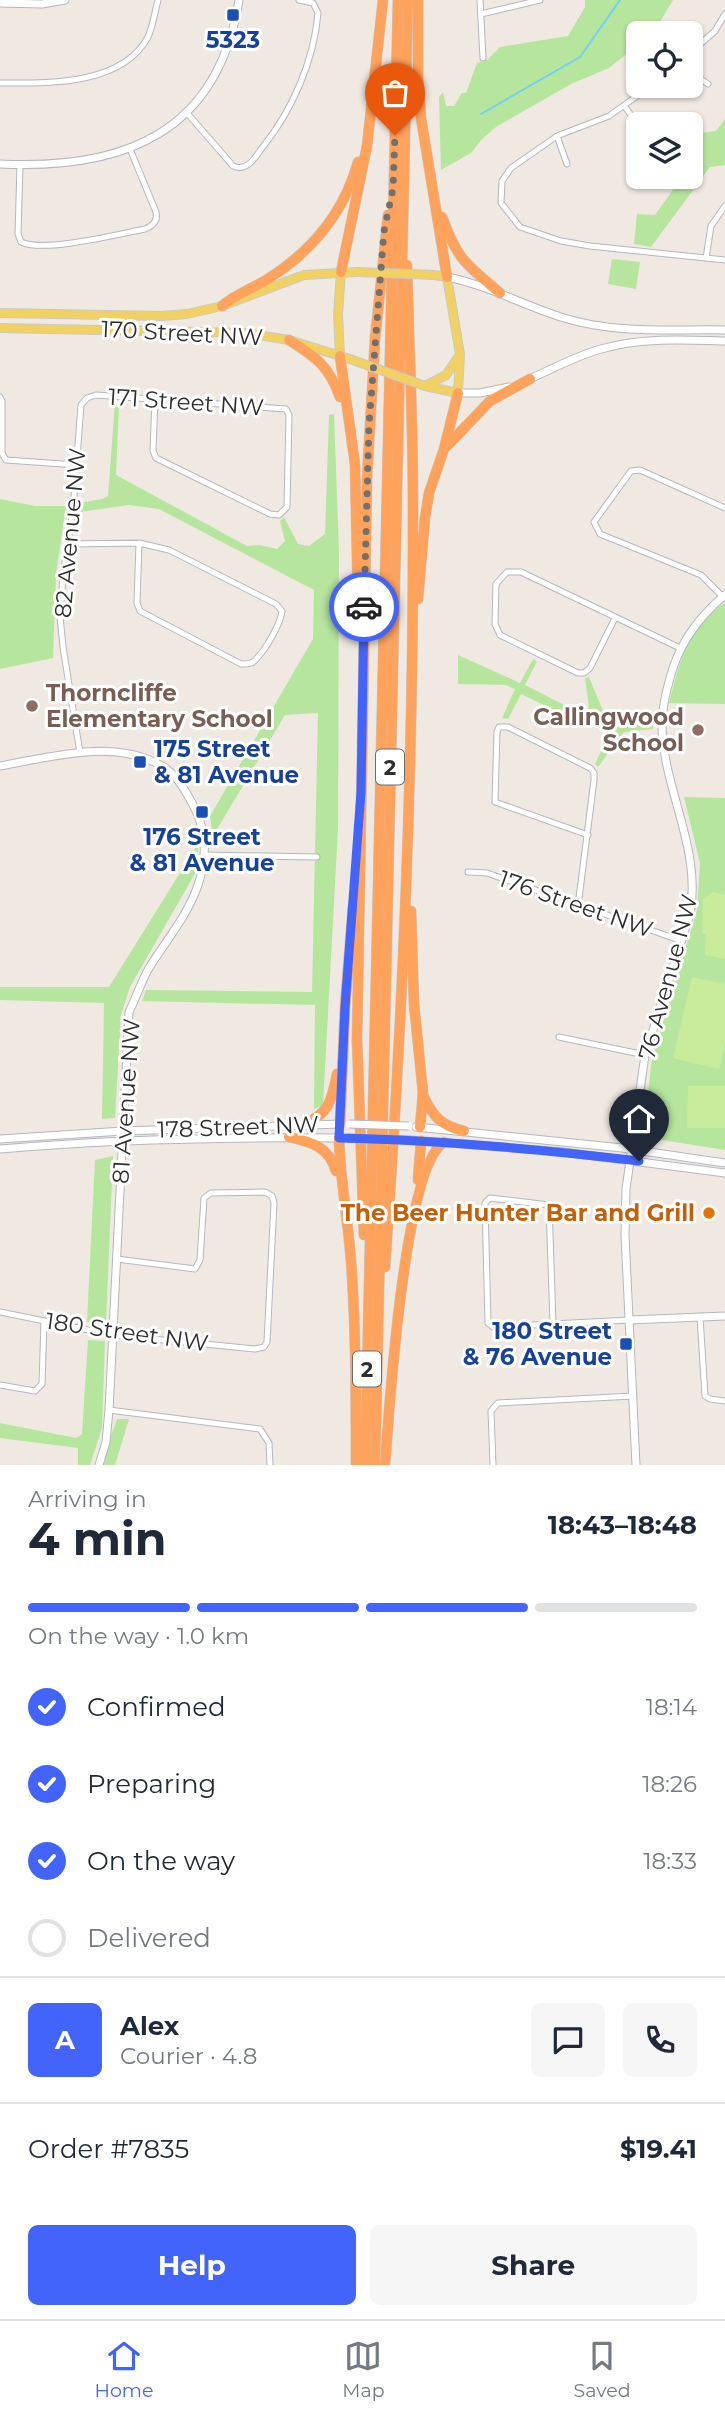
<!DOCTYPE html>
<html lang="en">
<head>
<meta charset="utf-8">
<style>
	body { margin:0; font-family:Montserrat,sans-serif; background:#f6f6f7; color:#1f2937; height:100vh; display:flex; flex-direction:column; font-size:26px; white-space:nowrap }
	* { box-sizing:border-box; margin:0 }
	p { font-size:23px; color:#747a83 }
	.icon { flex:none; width:38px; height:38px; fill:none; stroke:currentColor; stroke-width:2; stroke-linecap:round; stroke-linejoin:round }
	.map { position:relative; height:1465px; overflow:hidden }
	.details { display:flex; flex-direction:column; background:#fff; flex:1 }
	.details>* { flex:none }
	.tools { position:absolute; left:626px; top:21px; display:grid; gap:14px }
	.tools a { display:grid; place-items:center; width:77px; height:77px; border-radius:10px; background:#fff; box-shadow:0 2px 5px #0004; font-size:35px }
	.pin { position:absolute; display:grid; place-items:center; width:60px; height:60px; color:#fff; margin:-72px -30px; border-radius:50% 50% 50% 0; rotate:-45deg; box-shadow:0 0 7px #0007 }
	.pin .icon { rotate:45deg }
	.courier { position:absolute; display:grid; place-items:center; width:70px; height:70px; margin:-35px; border:5px solid #4264fb; border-radius:50%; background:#fff; color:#222; box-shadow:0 2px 9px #0007 }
	.overview em { font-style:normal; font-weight:700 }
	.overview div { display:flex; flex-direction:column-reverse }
	.overview { display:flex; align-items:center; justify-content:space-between; height:119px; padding:0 28px }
	h1 { font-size:46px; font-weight:700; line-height:52px }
	.bar { display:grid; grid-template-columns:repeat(4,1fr); gap:10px 7px; align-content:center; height:84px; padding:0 28px }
	.bar i { height:9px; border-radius:5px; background:#e0e1e3 }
	.bar .current { background:#4264fb }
	.bar p { grid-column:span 4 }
	.line { display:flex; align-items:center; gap:18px; padding:0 28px; border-top:2px solid #e0e1e3 }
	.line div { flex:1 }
	.round { display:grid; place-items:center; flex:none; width:74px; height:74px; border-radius:10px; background:#f6f6f7 }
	ol { padding:0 28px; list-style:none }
	li { display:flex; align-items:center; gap:21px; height:77px }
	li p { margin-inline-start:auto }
	li .icon { padding:7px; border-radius:50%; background:#4264fb; color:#fff; stroke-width:4 }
	li:last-child { color:#747a83 }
	li i { width:38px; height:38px; border:4px solid #e0e1e3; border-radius:50% }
	.primary-button { display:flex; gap:14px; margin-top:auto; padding:14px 28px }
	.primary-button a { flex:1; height:80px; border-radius:10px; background:#4264fb; color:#fff; font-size:28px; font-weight:700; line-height:80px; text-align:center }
	.primary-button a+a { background:#f6f6f7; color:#1f2937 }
	.dock { display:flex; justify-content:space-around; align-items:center; height:98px; border-top:2px solid #e0e1e3; background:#fff; font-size:19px; color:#747a83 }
	.dock a { display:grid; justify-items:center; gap:4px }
	.dock .current { color:#4264fb }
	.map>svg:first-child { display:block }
</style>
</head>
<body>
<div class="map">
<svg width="725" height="1465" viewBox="0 0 725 1465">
	<rect width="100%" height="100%" fill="#efe9e1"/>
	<!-- green -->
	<g fill="#b6e59e">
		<path d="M585 0H673L654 32 639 33V44L609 68 571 84 496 127 482 139 471 153 441 170 439 97 443 92 446 106H454L462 93H466L477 63 487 60 500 47 568 36 585 7Z"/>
		<path d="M725 119V165L710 167 651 247 634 244 637 214 655 215 682 177H691V164L700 152V133L716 131Z"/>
		<path d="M612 259 640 262 636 289 608 284Z"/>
		<path d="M115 402 119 407 116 475 247 546 260 545 277 549 285 541 280 521 284 517 298 544 309 546 325 534 329 415 334 414 339 552 338 829 323 1105 314 1109 315 1005 142 1001 146 990 312 992 318 713 285 715 213 836 210 816 313 639 314 590 159 509 129 505 79 512 80 503 102 499 108 496Z"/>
		<path d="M0 499 35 506H66L56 574 53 658 0 669Z"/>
		<path d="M725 603V704L669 703C680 662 687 627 725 603Z"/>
		<path d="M458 655 520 683 533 659 537 661 525 685 576 711H586L589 707 585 678 589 677 603 711 653 713V729L624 732 598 767 595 764 611 731 610 728 569 717 521 694 508 719 502 718 515 689 506 685 458 684Z"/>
		<path d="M684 797 725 798V1150L643 1137 652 1058 697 910 700 863Z"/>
		<path d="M198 844 197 870 130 987 121 1015 115 1118 102 1119 104 1003 0 1000V987H109Z"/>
		<path d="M113 1156 106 1325 87 1322 95 1160Z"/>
		<path d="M88 1340 105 1341 102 1428 90 1465H78V1448L0 1438V1423L76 1438 82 1434Z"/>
		<path d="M117 1419H129L115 1465H101Z"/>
	</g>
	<!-- pitch -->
	<g fill="#c9ec9a">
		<path d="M713 892 725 895V959L705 955 706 934H702L703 899Z"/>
		<path d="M692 977 725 984V1042L719 1069 673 1058Z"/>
		<path d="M688 1086H725V1128H687Z"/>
	</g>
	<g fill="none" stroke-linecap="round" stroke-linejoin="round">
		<!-- stream -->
		<path stroke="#75cff0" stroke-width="2" d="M481 114 580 57 620 0"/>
		<!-- street casing -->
		<g stroke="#b4b7c1" stroke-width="7">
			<g id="street">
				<path d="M480 0 483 58"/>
				<path d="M481 14 540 0"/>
				<path d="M691 52 715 31 725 14"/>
				<path d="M691 72 708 84"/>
				<path d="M0 83C47 83 122 86 148 37 153 26 155 11 158 0"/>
				<path d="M651 86 609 116 557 136 511 168 502 181 501 203 520 227 561 241 590 246 725 260"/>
				<path d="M625 107 639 126"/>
				<path d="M187 113 233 166C247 172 254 159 262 148 292 111 314 61 318 13L313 3 299 0"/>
				<path d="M557 136 567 164"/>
				<path d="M20 165 18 234 21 242C43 253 119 234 145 229 153 226 158 221 156 212L130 149"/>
				<path d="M706 258 711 226 725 206"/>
				<path d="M0 397 2 401V453L6 460 77 465"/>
				<path d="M68 544 139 543 169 550 276 604 282 611C281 623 266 649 257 658 253 664 248 664 241 664L140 611 137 603 139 543"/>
				<path d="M723 597 701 575 600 534 594 522 631 471 640 470 725 508"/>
				<path d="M615 618 590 668 584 673H578L500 635 495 624 496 584 507 572H521L680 648"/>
				<path d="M80 753 63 647 60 617 63 575 73 510 81 405 87 398 96 395 286 409 289 415 287 507 279 515 270 514 156 458 153 451 155 398"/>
				<path d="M205 855 317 857"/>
				<path d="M468 872 487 873 682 941"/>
				<path d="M578 906 594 780V773L590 768 508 727H499L497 732 495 802 588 835"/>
				<path d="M559 1037 645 1055"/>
				<path d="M0 1312 113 1335 255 1349 264 1347 267 1342 274 1203 272 1196 265 1192 211 1193 204 1198 200 1260 195 1269 117 1259"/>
				<path d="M700 1317 705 1396 710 1399 725 1401"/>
				<path d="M553 1324 549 1205 490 1198 485 1203 488 1323 493 1327 630 1320"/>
				<path d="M0 1385 35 1391 42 1384 44 1321"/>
				<path d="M109 1410 260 1429 269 1443 270 1465"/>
				<path d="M493 1465 491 1411 498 1403 633 1396"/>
			</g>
		</g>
		<!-- secondary casing -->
		<g stroke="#b4b7c1" stroke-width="9">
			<g id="secondary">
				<path d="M0 3 42 4 65 0"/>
				<path d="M0 164C124 170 218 133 239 0"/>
				<path d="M447 277C488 285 524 306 564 318 615 334 672 329 725 330"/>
				<path d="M527 380C551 370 575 356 601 349 642 337 684 340 725 341"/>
				<path d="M458 393H480L509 387"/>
				<path d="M0 766C52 757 113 738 162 766 176 774 185 790 192 803 207 829 207 858 198 885 188 915 165 942 149 968 141 982 136 998 129 1012L109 1410 106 1442 99 1465"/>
				<path d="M416 1127 622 1148 725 1163"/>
				<path d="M0 1139 123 1131 342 1124"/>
				<path d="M410 1140 563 1152 725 1173"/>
				<path d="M0 1149C114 1139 228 1137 342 1138"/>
				<path d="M630 1320 725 1316"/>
				<path d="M636 1465 625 1235 626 1189 645 1055 690 914C702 848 663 790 662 725 662 705 667 687 673 668 683 638 701 615 725 595"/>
			</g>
		</g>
		<!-- primary casing -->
		<g stroke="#c9c9c9" stroke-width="10">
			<g id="primary">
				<path d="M0 313 162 316 187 314 222 306 304 275 358 272"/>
				<path d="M0 328 246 333 289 340 350 359"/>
				<path d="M340 356 338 314 341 272"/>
				<path d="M425 386 458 393 460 354 447 277 434 275"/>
				<path d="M425 386 446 375 459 356"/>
			</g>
		</g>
		<!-- highway casing -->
		<g stroke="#c9c9c9" stroke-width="11">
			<g id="highway">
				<path d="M418 0V79L421 118 447 277"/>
				<path d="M442 217C458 261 466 264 500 293"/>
				<path d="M341 272 367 146 383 0"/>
				<path d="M222 306C236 294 252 289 268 279 312 251 344 213 358 162"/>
				<path d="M289 340C316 357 329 366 340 397"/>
				<path d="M340 356 355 464 358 604"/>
				<path d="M447 446 490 401 530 379"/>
				<path d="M418 599 425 518 429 493 444 449 458 393"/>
				<path d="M411 911 414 1004 423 1093 420 1127"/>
				<path d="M424 1097C433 1117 442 1126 464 1131"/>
				<path d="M304 1124C329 1114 332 1100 337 1074"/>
				<path d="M340 1124 345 1007 353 907"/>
				<path d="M289 1137C312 1142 329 1147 336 1171"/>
				<path d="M339 1138C340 1179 348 1220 351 1261 356 1329 356 1397 356 1465"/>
				<path d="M418 1180 421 1141"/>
				<path d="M364 1235 357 1039 367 478 375 339 388 215"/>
				<path d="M385 1267C403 1013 414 758 413 502 413 423 409 344 407 265"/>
				<path d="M365 1465 398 0"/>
				<path d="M375 1465 408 0"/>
				<path d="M385 1465C389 1411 404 1167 444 1142"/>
			</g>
		</g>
		<!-- street -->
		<use href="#street" stroke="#fff" stroke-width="5"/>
		<!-- secondary -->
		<use href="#secondary" stroke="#fff" stroke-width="7"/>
		<!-- primary -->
		<use href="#primary" stroke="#f2d163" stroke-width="8"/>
		<!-- highway -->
		<use href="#highway" stroke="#ffa35c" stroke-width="10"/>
		<!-- secondary-bridge casing -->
		<g stroke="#b4b7c1" stroke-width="9" stroke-linecap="butt">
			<g id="secondary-bridge">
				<path d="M349 1124 409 1126"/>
				<path d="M347 1138 410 1140"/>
			</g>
		</g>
		<!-- primary-bridge casing -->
		<g stroke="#c9c9c9" stroke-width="10" stroke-linecap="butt">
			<g id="primary-bridge">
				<path d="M358 272 434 275"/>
				<path d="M350 359 425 386"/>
			</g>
		</g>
		<!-- secondary-bridge -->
		<use href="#secondary-bridge" stroke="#fff" stroke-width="7"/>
		<!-- primary-bridge -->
		<use href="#primary-bridge" stroke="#f2d163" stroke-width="8"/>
	</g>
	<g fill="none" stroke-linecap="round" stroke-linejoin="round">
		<!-- done -->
		<path stroke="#726f6d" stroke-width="7" stroke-dasharray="0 12.6" d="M364 607 369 425 384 231 393 189 395 135"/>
		<!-- route -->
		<path stroke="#4264fb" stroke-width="9" d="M364 607 361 792 345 1007 339 1138C439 1140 539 1149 639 1161"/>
	</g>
	<!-- markers -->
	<g fill="#1a4fb4" stroke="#fff" stroke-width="2.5">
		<rect x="226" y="8" width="14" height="14" rx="3.5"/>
		<rect x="133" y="755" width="14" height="14" rx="3.5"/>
		<rect x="195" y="805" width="14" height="14" rx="3.5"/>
		<rect x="619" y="1337" width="14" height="14" rx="3.5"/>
	</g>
	<g fill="#8d6e63" stroke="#fff" stroke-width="2.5">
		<circle cx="32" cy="706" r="7"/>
		<circle cx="698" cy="730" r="7"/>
	</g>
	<circle fill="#e8710a" stroke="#fff" stroke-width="2.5" cx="709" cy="1213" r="7"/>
	<g text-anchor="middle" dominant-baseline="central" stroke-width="6" stroke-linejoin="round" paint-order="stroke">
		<!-- shield labels -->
		<g fill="#fff" stroke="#6d6d6d" stroke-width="2">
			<rect x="376" y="749.5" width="28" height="35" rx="5"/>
			<rect x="353" y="1351.5" width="28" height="35" rx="5"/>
		</g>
		<g font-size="21" font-weight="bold" fill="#2e2e2e">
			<text x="390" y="767">2</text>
			<text x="367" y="1369">2</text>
		</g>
		<!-- transit labels -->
		<g font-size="23" font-weight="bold" fill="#164399" stroke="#fff">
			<text x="233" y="40">5323</text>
			<text x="154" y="749" text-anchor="start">175 Street<tspan x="154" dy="26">&amp; 81 Avenue</tspan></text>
			<text x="202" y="837">176 Street<tspan x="202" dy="26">&amp; 81 Avenue</tspan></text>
			<text x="612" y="1331" text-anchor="end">180 Street<tspan x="612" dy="26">&amp; 76 Avenue</tspan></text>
		</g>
		<!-- street labels -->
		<g font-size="23" fill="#2e2e2e" stroke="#fff">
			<text transform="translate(182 333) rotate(3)">170 Street NW</text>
			<text transform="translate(186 402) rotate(4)">171 Street NW</text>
			<text transform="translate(70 533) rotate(-85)">82 Avenue NW</text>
			<text transform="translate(576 904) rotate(19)">176 Street NW</text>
			<text transform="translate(668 977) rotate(-75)">76 Avenue NW</text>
			<text transform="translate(126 1101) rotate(-86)">81 Avenue NW</text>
			<text transform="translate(238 1127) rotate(-2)">178 Street NW</text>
			<text transform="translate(127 1332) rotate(8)">180 Street NW</text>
		</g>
		<!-- education labels -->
		<g font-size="23" font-weight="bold" fill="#785e54" stroke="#fff" text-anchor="start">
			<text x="46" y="693">Thorncliffe<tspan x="46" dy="26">Elementary School</tspan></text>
			<text x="684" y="717" text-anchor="end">Callingwood<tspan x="684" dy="26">School</tspan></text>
		</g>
		<!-- food labels -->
		<g font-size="23" font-weight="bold" fill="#c56008" stroke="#fff" text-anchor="end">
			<text x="695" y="1213">The Beer Hunter Bar and Grill</text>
		</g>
	</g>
</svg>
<div class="tools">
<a><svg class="icon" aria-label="locate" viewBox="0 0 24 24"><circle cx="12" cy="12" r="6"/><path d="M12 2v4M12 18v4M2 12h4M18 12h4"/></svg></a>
<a><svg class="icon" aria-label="layers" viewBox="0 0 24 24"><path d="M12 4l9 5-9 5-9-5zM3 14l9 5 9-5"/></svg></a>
</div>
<div class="pin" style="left:395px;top:135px;background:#ea580c"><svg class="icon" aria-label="bag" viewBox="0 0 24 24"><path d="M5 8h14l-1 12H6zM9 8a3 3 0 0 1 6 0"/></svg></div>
<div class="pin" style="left:639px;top:1161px;background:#1f2937"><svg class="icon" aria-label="home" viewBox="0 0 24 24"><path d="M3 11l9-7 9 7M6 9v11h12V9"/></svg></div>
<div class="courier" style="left:364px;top:607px"><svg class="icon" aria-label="car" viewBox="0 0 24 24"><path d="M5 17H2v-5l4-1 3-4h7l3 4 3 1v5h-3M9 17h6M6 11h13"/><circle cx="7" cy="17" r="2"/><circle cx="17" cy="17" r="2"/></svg></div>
</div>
<section class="details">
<div class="overview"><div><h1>4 min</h1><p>Arriving in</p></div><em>18:43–18:48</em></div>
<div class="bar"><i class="current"></i><i class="current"></i><i class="current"></i><i></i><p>On the way · 1.0 km</p></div>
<ol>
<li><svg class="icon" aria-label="check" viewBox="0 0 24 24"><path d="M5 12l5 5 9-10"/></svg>Confirmed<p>18:14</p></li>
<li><svg class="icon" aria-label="check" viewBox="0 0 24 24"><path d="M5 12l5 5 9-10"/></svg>Preparing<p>18:26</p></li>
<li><svg class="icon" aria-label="check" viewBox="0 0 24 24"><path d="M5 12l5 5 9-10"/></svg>On the way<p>18:33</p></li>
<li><i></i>Delivered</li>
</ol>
<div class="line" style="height:126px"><b class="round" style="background:#4264fb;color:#fff">A</b><div><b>Alex</b><p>Courier · 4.8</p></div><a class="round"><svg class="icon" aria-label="chat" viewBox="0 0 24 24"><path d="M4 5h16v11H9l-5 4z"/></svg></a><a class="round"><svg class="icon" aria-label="phone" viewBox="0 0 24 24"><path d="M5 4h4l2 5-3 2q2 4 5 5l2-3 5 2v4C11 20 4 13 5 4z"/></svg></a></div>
<div class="line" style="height:91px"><div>Order #7835</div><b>$19.41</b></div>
<div class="primary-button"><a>Help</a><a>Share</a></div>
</section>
<nav class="dock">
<a class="current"><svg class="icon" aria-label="home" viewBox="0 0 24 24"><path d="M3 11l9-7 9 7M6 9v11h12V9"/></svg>Home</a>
<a><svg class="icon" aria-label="map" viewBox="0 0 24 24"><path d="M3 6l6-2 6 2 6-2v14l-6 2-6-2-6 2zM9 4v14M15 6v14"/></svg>Map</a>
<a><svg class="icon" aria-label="saved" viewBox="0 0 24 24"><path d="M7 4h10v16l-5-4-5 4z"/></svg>Saved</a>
</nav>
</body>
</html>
